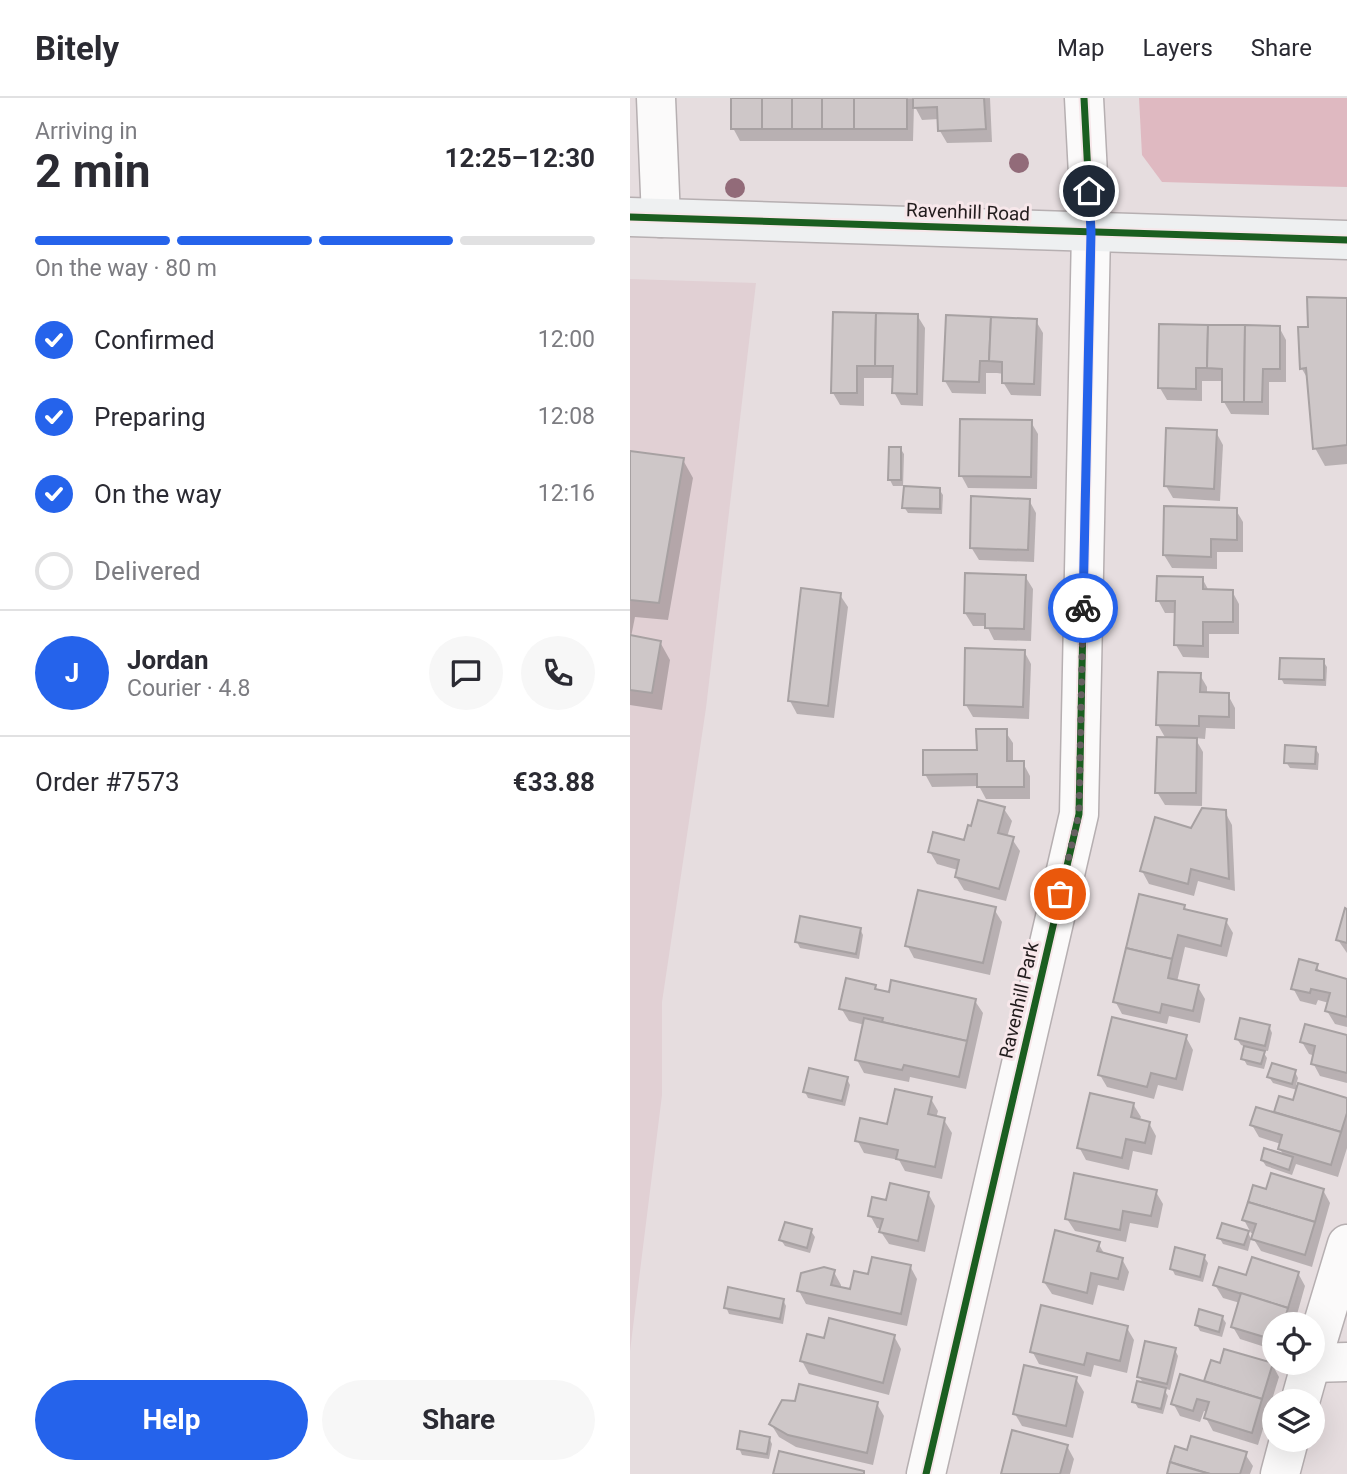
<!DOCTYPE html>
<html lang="en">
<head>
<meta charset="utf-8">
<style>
	body { margin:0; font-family:Roboto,sans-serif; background:#f7f7f7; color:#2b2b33; height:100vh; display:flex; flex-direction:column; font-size:26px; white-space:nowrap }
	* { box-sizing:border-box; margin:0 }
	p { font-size:23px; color:#7c7c81 }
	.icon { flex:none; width:38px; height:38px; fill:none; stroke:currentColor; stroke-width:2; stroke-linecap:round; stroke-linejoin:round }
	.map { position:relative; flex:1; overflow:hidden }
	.side { display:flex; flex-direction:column; background:#fff; width:630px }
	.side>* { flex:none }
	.controls { position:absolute; left:632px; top:1214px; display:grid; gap:14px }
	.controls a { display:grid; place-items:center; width:63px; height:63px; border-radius:50%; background:#fff; box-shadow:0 7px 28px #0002; font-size:35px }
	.pin { position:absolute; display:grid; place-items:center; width:60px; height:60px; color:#fff; margin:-30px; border:4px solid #fff; border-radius:50%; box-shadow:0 2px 7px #0007 }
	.courier { position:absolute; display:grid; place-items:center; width:70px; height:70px; margin:-35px; border:5px solid #2563eb; border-radius:50%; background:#fff; color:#222; box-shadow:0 2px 9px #0007 }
	.summary em { font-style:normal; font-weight:700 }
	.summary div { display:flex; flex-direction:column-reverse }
	.summary { display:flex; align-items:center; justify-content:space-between; height:119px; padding:0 35px }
	h1 { font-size:46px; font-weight:700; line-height:52px }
	.bar { display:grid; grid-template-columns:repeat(4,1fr); gap:10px 7px; align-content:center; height:84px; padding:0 35px }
	.bar i { height:9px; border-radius:5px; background:#e1e1e2 }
	.bar .active { background:#2563eb }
	.bar p { grid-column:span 4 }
	.line { display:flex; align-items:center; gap:18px; padding:0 35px; border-top:2px solid #e1e1e2 }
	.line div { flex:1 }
	.round { display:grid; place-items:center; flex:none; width:74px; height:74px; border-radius:37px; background:#f7f7f7 }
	ol { padding:0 35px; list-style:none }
	li { display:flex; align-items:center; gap:21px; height:77px }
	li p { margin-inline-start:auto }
	li .icon { padding:7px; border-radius:50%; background:#2563eb; color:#fff; stroke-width:4 }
	li:last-child { color:#7c7c81 }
	li i { width:38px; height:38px; border:4px solid #e1e1e2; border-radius:50% }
	.action { display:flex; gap:14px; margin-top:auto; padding:14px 35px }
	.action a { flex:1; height:80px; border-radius:42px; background:#2563eb; color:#fff; font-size:28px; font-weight:700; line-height:80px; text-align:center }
	.action a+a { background:#f7f7f7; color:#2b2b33 }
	header { display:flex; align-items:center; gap:42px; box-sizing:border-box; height:98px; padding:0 35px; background:#fff; border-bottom:2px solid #e1e1e2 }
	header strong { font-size:33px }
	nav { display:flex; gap:38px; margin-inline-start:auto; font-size:24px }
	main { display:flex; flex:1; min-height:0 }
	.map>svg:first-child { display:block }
</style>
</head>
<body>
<header>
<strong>Bitely</strong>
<nav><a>Map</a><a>Layers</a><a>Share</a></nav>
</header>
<main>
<section class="side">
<div class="summary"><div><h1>2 min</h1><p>Arriving in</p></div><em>12:25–12:30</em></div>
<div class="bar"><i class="active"></i><i class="active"></i><i class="active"></i><i></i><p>On the way · 80 m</p></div>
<ol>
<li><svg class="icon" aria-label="check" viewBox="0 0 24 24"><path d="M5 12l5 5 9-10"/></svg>Confirmed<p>12:00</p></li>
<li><svg class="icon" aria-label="check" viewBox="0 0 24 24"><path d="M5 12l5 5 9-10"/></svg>Preparing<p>12:08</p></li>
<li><svg class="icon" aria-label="check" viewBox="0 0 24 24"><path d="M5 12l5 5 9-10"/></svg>On the way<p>12:16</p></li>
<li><i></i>Delivered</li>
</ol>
<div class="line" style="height:126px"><b class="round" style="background:#2563eb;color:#fff">J</b><div><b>Jordan</b><p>Courier · 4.8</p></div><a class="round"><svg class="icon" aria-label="chat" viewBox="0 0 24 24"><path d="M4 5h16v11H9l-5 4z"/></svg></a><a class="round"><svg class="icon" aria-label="phone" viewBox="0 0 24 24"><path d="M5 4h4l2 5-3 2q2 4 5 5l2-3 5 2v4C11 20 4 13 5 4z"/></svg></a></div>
<div class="line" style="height:91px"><div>Order #7573</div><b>€33.88</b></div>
<div class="action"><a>Help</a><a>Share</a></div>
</section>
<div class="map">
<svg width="717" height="1376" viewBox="0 0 717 1376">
	<rect width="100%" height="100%" fill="#e6dddf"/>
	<!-- built -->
	<path fill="#e1d0d4" d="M0 181 126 185 76 610 32 904V997L0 1253Z"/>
	<!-- green -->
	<path fill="#dfb9c1" d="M509 0H717V89L532 84 512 57Z"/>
	<!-- shadow -->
	<g fill="#0003">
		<path d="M103 0H360L362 44 317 45 310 33 309 21 292 22 284 7 283 43H110L103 30Z"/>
		<path d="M717 202V366L695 368 685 350 679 283 672 271 669 231H679Z"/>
		<path d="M205 216 287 217 295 230 293 308 271 307 264 294V280H234V308L210 307 203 295Z"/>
		<path d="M406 223 413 235 411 298 381 297 373 284 374 276 367 275H356V296L322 295 315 283Z"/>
		<path d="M531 228 649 229 656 242V284H639V317L601 316 594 304V283H572V303L537 302 530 290Z"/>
		<path d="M401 324 408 336 407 391 338 390 331 377Z"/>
		<path d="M586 334 593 347 590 403 543 400 536 388Z"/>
		<path d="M270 350 274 356 273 388H263L260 382Z"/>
		<path d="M0 354 53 362 63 380 38 522 5 519 1 539 30 544 40 562 32 612 0 607Z"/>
		<path d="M309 391 313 397 312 416 278 415 274 409Z"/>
		<path d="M399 402 406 415 404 464 349 462 341 449Z"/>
		<path d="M606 412 613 424V454H587V471L542 470 534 457Z"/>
		<path d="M395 478 403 491 401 543 364 542 357 528H343L335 515Z"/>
		<path d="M572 480 579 493H602L609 506V536H579V560L553 559 546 547V515H535L528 502Z"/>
		<path d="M210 497 218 509 204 620 167 616 160 603Z"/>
		<path d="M394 553 401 566 399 621 343 619 336 607Z"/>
		<path d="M693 563 697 569 696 588 654 586 651 580Z"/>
		<path d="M570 577 577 589V596L598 597 605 610V631L576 630 575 641 565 640 573 654 572 708 535 707 527 694 536 641 528 627Z"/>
		<path d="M375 633 383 645V665H393L400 678V701H356L349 688 302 689 295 676 349 654Z"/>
		<path d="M685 650 689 656 688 672 660 670 656 664Z"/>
		<path d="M374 711 382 723 377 739 382 741 390 753 376 803 334 792 326 779 328 772 307 766 300 754 336 744Z"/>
		<path d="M595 714 602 727 605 793 568 783 564 798 519 786 512 773 562 732Z"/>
		<path d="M554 808 556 812 596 823 603 835 597 859 555 849 547 884 568 889 575 901 570 925 539 918 537 926 492 916 485 903Z"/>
		<path d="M717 810V855L708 842Z"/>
		<path d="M364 811 372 824 360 877 284 860 277 847Z"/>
		<path d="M230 831 233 837 229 861 170 850 167 844Z"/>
		<path d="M686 868 691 875 717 882V929L705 926 697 913 699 905 688 902 686 907 670 903 663 890Z"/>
		<path d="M245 888 248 894 345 903 353 915 336 991 280 979 279 984 234 975 227 962 235 927 219 923 211 910Z"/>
		<path d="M639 928 642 935 638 953 632 952 637 960 634 971 617 967 613 960 616 949 611 947 607 941Z"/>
		<path d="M556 939 563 952 553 993 528 987 524 1001 477 989 470 977Z"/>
		<path d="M717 939V985L690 978 683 965 685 958 679 956 672 944Z"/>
		<path d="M665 974 668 980 666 987 717 1002V1050L708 1079 666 1066 662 1077 636 1068 632 1062 654 1058 650 1051 651 1046 629 1039 622 1027 645 1016 650 1000 664 1004 667 992 643 985 639 979Z"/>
		<path d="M217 981 220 987 215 1008 178 1000 175 994Z"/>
		<path d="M301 1001 308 1013 306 1020 314 1022 322 1035 312 1081 275 1073 269 1062 234 1055 227 1042 259 1028Z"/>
		<path d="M503 1006 511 1019 509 1023 519 1025 526 1038 522 1057 503 1053 499 1072 456 1062 449 1049Z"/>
		<path d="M693 1092 700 1105 682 1169 631 1153 623 1140 625 1136 621 1135 614 1122 637 1093Z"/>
		<path d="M526 1094 533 1106 528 1130 500 1125 496 1144 445 1133 437 1121Z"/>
		<path d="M298 1095 305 1108 295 1154 259 1146 251 1134 252 1131 247 1130 240 1117 258 1104Z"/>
		<path d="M181 1133 185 1139 180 1155 155 1148 151 1142Z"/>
		<path d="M618 1134 621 1141 618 1153 593 1146 589 1139Z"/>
		<path d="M468 1145 475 1157 492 1161 499 1174 494 1193 468 1187 463 1207 422 1196 414 1184Z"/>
		<path d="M574 1159 578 1165 573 1184 545 1177 542 1171Z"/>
		<path d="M280 1168 287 1181 277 1228 176 1206 169 1193 204 1174 211 1187V1191L222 1193 239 1178Z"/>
		<path d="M668 1175 675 1188 664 1227H644V1252L610 1241 603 1229 610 1205 593 1200 585 1187 617 1179Z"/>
		<path d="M153 1202 156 1208 153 1226 99 1216 96 1209Z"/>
		<path d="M592 1219 596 1225 592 1239 570 1233 567 1227Z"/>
		<path d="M497 1230 504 1242 497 1275 464 1267 461 1279 409 1266 402 1253Z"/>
		<path d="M264 1238 271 1251 259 1297 179 1276 172 1263 195 1242Z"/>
		<path d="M545 1252 548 1258 540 1292 533 1290 538 1298 533 1316 508 1310 504 1303 514 1286 509 1279Z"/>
		<path d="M582 1264 591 1267 642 1266 649 1279 628 1347 583 1333 576 1320 578 1314 574 1313 570 1324 550 1318 543 1305 575 1286Z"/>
		<path d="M446 1281 454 1294 443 1340 392 1328 385 1316Z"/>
		<path d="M247 1306 254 1318 243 1367 166 1349 149 1339 141 1326Z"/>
		<path d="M139 1340 142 1346 139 1361 112 1357 109 1350Z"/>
		<path d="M437 1348 444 1361 440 1376H373Z"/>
		<path d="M546 1351 558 1354 615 1356 623 1368 620 1376H539Z"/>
	</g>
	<!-- building -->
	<g fill="#cec7c8" stroke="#a7a1a2" stroke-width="2">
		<rect x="101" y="0" width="31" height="31"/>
		<rect x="132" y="0" width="30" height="31"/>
		<rect x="162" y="0" width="30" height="31"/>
		<rect x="192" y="0" width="32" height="31"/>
		<rect x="224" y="0" width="53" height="31"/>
		<path d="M283 0H354L356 31 308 33 307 9 283 10Z"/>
		<path d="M677 199 717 200V347L683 351 676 270 670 271 668 229H678Z"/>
		<path d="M203 214 246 215 245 268H227V295H201Z"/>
		<path d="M246 215 288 216 287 296 262 295 263 268H245Z"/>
		<path d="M316 217 361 219 359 263H350L349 284 313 283Z"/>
		<path d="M361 219 407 221 404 286 372 285V264L359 263Z"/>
		<path d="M529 226 578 227 577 270H566V291L528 290Z"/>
		<path d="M578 227H615L614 304H592V271L577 270Z"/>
		<path d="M615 227 650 228V271H633L632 304H614Z"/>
		<path d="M330 321 402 322 401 379 329 378Z"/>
		<path d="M536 330 587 332 584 391 534 388Z"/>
		<path d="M259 349H271V382H258Z"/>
		<path d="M0 353 54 360 29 505 0 502Z"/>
		<path d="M274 388 310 390V411L272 410Z"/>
		<path d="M341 398 400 401 398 452 340 450Z"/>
		<path d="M534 408 607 410V442L581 441V459L533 457Z"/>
		<path d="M335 475 396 477 394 531 355 530V516L334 515Z"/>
		<path d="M527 478 573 479V491L603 492V524H573V548L544 547 545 503H526Z"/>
		<path d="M171 490 211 495 198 608 158 603Z"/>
		<path d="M0 537 31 543 22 595 0 592Z"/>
		<path d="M335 550 395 552 393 609 334 607Z"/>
		<path d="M650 560 694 561V582L649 581Z"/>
		<path d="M528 574 571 575 570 594 599 595V619L569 618V628L526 627Z"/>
		<path d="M346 631H377V663H394V689H347V676L293 677V652H347Z"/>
		<path d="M527 639 567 640 566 695H525Z"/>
		<path d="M655 647 686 649 685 666 654 665Z"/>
		<path d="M348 702 375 709 368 735 384 739 369 791 325 779 329 762 298 754 303 734 334 742 338 727 341 728Z"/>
		<path d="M572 710 596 712 599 781 561 771 558 786 510 773 525 719 561 730Z"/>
		<path d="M288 792 366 809 353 865 275 848Z"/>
		<path d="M509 796 555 807 554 811 597 821 591 848 548 837 542 861 496 850Z"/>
		<path d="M715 810 717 811V845L706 842Z"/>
		<path d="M170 818 231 830 226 856 165 844Z"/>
		<path d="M496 850 542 861 538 880 569 887 563 913 532 906 530 915 483 904Z"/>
		<path d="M669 861 688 866 686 872 717 881V919L695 913 700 895 681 891 680 895 661 891Z"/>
		<path d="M216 880 246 887 245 891 259 894 261 882 346 901 337 943 252 924 253 920 209 911Z"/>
		<path d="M482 919 557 937 546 981 521 975 517 989 468 977Z"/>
		<path d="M234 920 337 943 329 979 274 967 272 972 225 962Z"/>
		<path d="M610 920 640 927 635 948 605 941Z"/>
		<path d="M675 926 717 937V975L681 966 685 948 670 944Z"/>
		<path d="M614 948 635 953 631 966 611 961Z"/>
		<path d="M642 965 666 972 662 986 637 979Z"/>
		<path d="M179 970 218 979 212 1003 173 994Z"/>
		<path d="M668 985 717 1000V1015L711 1034 644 1014 649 998 663 1002Z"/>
		<path d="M265 991 302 999 298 1016 315 1020 305 1069 266 1061 268 1052 225 1043 230 1020 257 1026Z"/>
		<path d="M460 995 504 1005 501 1019 520 1024 515 1045 496 1041 492 1060 447 1050Z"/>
		<path d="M626 1009 711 1034 701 1067 648 1051 652 1037 620 1027Z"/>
		<path d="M634 1050 663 1059 659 1072 631 1062Z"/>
		<path d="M444 1075 527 1092 521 1118 493 1113 490 1132 435 1121Z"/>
		<path d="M641 1075 694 1091 685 1124 618 1104 623 1087 636 1091Z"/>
		<path d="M260 1085 299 1094 288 1143 249 1134 253 1121 238 1118 242 1099 256 1102Z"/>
		<path d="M618 1104 685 1124 675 1157 621 1141 626 1126 612 1122Z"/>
		<path d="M155 1124 182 1131 177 1150 149 1142Z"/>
		<path d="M592 1125 619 1133 614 1147 587 1140Z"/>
		<path d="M425 1132 470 1144 467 1153 493 1160 488 1181 461 1175 457 1195 413 1184Z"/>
		<path d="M545 1149 575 1157 570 1179 540 1171Z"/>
		<path d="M242 1159 281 1167 271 1216 167 1193 171 1175 194 1169 205 1172 201 1187 220 1191 224 1173 238 1176Z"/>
		<path d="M622 1159 669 1174 658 1210 583 1187 589 1169 616 1177Z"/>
		<path d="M98 1189 154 1201 150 1221 94 1210Z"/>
		<path d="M611 1195 658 1210 653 1227H644V1242L601 1229Z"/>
		<path d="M411 1207 498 1228 490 1263 457 1255 454 1267 400 1254Z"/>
		<path d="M569 1211 593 1218 589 1234 565 1227Z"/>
		<path d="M199 1220 265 1237 253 1285 170 1263 177 1236 194 1240Z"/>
		<path d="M515 1243 546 1250 537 1286 507 1279Z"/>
		<path d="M594 1251 643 1265 632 1301 574 1283 581 1262 590 1265Z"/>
		<path d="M394 1267 447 1279 436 1328 383 1316Z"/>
		<path d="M550 1276 632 1301 622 1335 574 1320 579 1304 567 1301 563 1313 541 1306Z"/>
		<path d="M507 1283 536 1290 531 1311 502 1304Z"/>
		<path d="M169 1286 248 1304 237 1355 158 1337 139 1326 152 1302 165 1303Z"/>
		<path d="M382 1332 438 1347 430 1376H371Z"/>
		<path d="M110 1333 140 1339 137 1356 107 1351Z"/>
		<path d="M561 1338 617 1354 610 1376H580L540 1364 545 1348 557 1352Z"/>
		<path d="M149 1353 234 1373V1376H143Z"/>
		<path d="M540 1364 552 1368 580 1376H537Z"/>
	</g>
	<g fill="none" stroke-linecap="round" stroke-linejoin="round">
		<!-- minor casing -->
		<g stroke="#b6afb1" stroke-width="41">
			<g id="minor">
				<path d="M26 0 31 120"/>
				<path d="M682 1262 717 1146"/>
				<path d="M682 1265 717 1264"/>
				<path d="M670 1304 681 1265"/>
				<path d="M296 1376 449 716 461 134 454 0"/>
				<path d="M650 1376 659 1342"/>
			</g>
		</g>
		<!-- secondary casing -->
		<g stroke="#b6afb1" stroke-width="41">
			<path id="secondary" d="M0 119 717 142"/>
		</g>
		<!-- minor -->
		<use href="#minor" stroke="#fbfafa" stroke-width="38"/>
		<!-- secondary -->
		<use href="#secondary" stroke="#eef0f1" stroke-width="38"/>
		<!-- cycleway casing -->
		<g stroke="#f7e7ea" stroke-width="11">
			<g id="cycleway">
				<path d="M0 119 717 142"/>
				<path d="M296 1376 449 716 461 134 454 0"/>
			</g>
		</g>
		<!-- cycleway -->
		<use href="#cycleway" stroke="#1b5e20" stroke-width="7"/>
	</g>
	<!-- trees -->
	<g fill="#926b79">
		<circle cx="389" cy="65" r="10"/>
		<circle cx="105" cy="90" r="10"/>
	</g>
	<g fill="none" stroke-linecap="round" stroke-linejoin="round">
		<!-- done -->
		<path stroke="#676061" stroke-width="7" stroke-dasharray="0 12.6" d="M430 796 449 716 453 510"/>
		<!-- route -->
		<path stroke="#2563eb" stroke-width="9" d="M453 510 461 134 459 93"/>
	</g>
	<g text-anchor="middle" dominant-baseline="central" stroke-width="6" stroke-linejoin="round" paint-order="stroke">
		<!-- street labels -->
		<g font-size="19" fill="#221c1d" stroke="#f7e7ea">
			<text transform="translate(338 114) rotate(2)">Ravenhill Road</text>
			<text transform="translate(389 902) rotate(-77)">Ravenhill Park</text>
		</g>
	</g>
</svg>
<div class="controls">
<a><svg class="icon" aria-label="locate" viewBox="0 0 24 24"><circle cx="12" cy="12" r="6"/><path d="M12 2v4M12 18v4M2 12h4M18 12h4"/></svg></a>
<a><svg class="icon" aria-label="layers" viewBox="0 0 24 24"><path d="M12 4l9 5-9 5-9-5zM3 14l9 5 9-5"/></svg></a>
</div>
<div class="pin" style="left:430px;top:796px;background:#ea580c"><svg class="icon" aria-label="bag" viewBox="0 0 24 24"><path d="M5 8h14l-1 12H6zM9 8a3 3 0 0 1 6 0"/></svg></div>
<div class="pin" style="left:459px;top:93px;background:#1f2937"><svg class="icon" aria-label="home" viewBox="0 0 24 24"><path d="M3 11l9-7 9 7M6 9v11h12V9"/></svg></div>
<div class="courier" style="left:453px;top:510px"><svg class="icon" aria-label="bike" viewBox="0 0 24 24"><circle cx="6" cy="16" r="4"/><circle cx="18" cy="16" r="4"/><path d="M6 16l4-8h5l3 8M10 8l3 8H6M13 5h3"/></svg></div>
</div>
</main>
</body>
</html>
